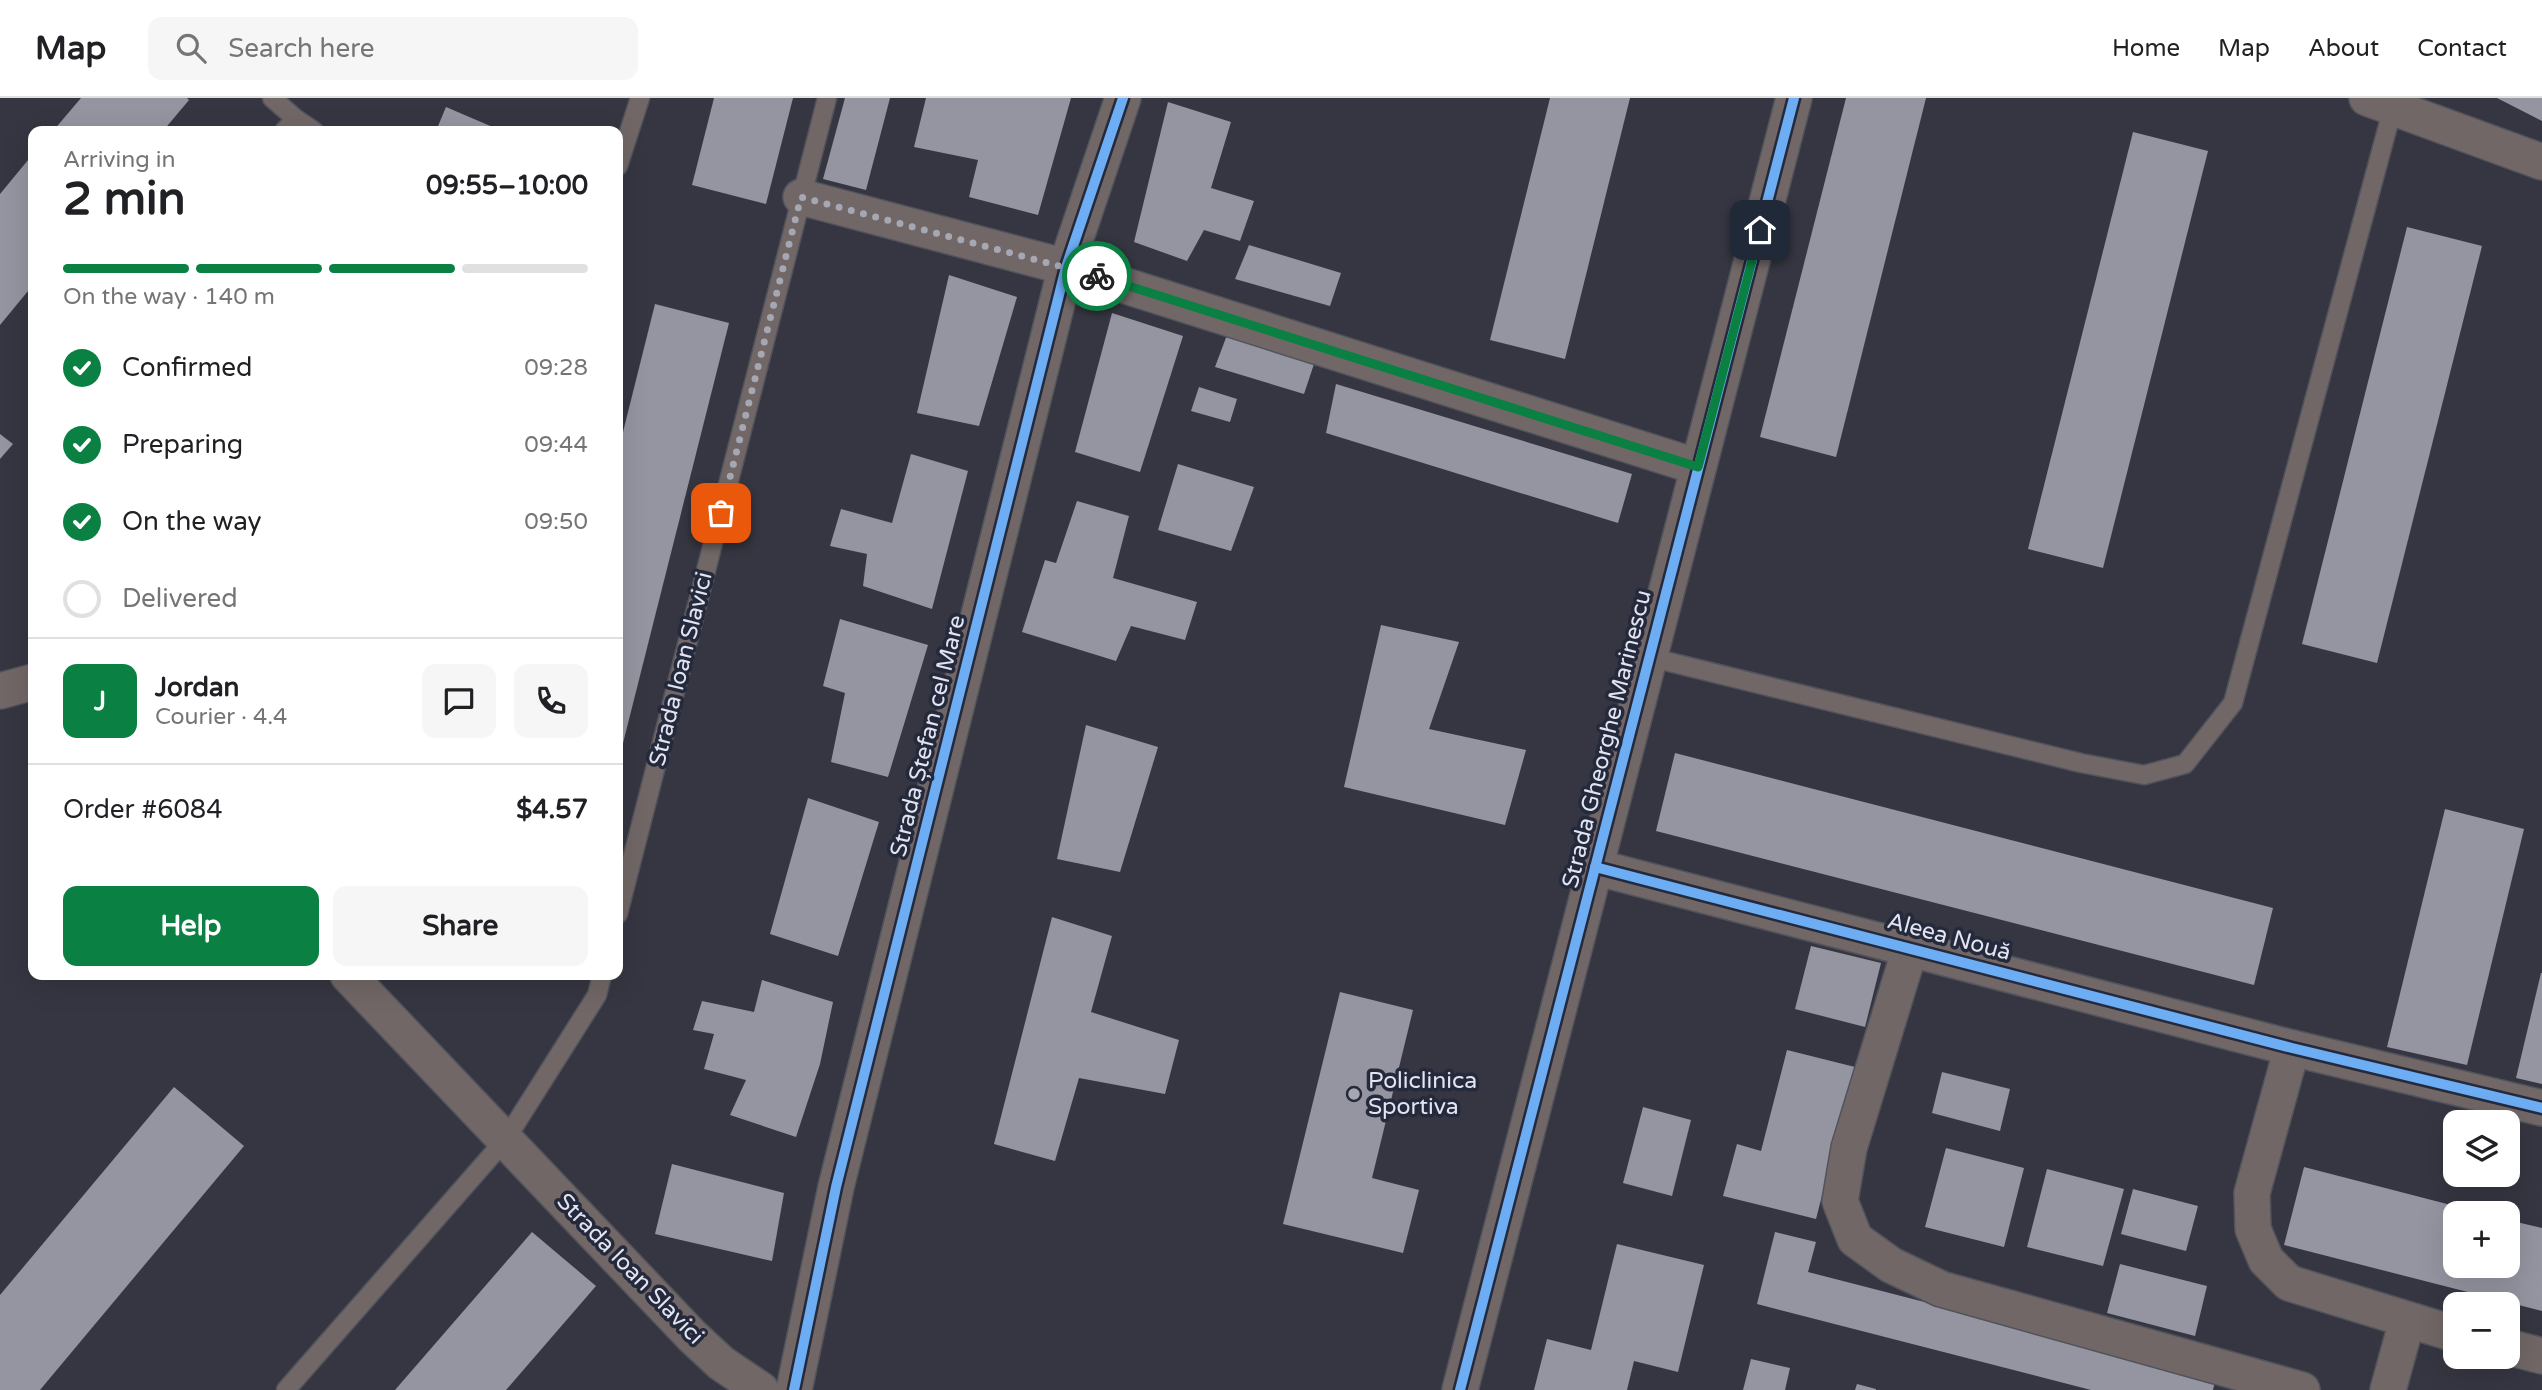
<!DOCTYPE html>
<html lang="en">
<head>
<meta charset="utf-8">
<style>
	body { margin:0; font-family:"Varela Round",sans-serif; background:#f6f6f6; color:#202124; height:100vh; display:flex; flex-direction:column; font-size:26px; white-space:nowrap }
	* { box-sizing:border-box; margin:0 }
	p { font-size:23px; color:#757577 }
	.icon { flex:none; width:38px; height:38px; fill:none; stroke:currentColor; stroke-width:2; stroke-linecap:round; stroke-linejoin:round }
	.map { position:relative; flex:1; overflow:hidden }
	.details { position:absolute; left:28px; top:28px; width:595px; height:854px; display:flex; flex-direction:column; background:#fff; border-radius:14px; box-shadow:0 7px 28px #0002 }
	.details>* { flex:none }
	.fabs { position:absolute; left:2443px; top:1012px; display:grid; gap:14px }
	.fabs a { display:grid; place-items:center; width:77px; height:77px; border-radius:14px; background:#fff; box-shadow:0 7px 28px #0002; font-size:35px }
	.pin { position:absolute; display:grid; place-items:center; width:60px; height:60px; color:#fff; margin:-30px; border-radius:14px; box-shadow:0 4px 10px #0006 }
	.courier { position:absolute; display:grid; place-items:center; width:70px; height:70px; margin:-35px; border:5px solid #0b8043; border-radius:50%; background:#fff; color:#222; box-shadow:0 2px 9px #0007 }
	.summary em { font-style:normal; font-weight:700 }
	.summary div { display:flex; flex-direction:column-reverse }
	.summary { display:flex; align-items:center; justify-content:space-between; height:119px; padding:0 35px }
	h1 { font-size:46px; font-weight:700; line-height:52px }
	.bar { display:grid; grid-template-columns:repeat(4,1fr); gap:10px 7px; align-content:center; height:84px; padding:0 35px }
	.bar i { height:9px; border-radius:5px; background:#e0e0e0 }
	.bar .selected { background:#0b8043 }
	.bar p { grid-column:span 4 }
	.line { display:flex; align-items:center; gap:18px; padding:0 35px; border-top:2px solid #e0e0e0 }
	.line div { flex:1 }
	.round { display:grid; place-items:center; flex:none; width:74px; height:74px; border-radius:14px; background:#f6f6f6 }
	ol { padding:0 35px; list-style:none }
	li { display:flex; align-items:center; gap:21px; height:77px }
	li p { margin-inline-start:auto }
	li .icon { padding:7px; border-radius:50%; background:#0b8043; color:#fff; stroke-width:4 }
	li:last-child { color:#757577 }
	li i { width:38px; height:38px; border:4px solid #e0e0e0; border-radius:50% }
	.button { display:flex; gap:14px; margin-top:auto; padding:14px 35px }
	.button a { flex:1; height:80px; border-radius:14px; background:#0b8043; color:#fff; font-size:28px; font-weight:700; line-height:80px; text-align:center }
	.button a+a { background:#f6f6f6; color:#202124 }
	header { display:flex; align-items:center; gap:42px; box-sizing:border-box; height:98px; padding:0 35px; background:#fff; border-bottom:2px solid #e0e0e0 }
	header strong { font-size:33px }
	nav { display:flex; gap:38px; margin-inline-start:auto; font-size:24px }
	.search { width:490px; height:63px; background:#f6f6f6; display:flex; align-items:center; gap:18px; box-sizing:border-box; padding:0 24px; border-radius:14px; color:#757577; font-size:26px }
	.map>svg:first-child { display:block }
</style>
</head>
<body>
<header>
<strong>Map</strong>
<div class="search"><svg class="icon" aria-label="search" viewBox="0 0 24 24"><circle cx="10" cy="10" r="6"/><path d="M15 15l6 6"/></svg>Search here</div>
<nav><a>Home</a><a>Map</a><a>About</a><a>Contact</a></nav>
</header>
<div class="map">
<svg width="2542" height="1292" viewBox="0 0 2542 1292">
	<rect width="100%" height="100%" fill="#353641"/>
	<!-- building -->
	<g fill="#9495a0">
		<path d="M81 0H187L189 2 163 33H53Z"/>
		<path d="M714 0H793L766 106 692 87Z"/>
		<path d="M845 0H890L866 92 823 81Z"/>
		<path d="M926 0H1071L1038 117 969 99 978 62 914 49Z"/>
		<path d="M1550 0H1630L1565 261 1490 242Z"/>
		<path d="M1846 0H1926L1836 359 1760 339Z"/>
		<path d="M2497 0H2542V23Z"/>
		<path d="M1168 4 1231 24 1211 90 1254 103 1240 143 1204 132 1187 163 1134 144Z"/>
		<path d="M446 9 502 33H436Z"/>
		<path d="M2133 34 2208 53 2103 470 2028 451Z"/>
		<path d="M33 56V187L0 227V96Z"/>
		<path d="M2407 129 2482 148 2377 565 2302 546Z"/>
		<path d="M1249 147 1341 175 1330 208 1235 181Z"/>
		<path d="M949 177 1017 199 979 328 917 315Z"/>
		<path d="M655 206 729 225 619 661 618 354Z"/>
		<path d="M1112 215 1183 238 1140 374 1075 354Z"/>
		<path d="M1227 237 1314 266 1304 296 1215 269Z"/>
		<path d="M1336 286 1632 376 1618 425 1326 335Z"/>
		<path d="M1199 289 1237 301 1230 324 1191 313Z"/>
		<path d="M0 336 13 346 0 361Z"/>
		<path d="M911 356 968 373 932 511 863 488 867 456 830 448 841 411 892 425Z"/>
		<path d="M1178 366 1254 389 1231 453 1158 432Z"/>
		<path d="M1077 403 1129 418 1113 480 1197 504 1185 542 1131 528 1116 563 1022 534 1045 462 1056 465Z"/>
		<path d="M840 521 928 547 888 679 831 664 845 595 823 588Z"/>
		<path d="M1381 527 1459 544 1429 631 1526 652 1505 727 1344 689Z"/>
		<path d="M1086 627 1158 649 1120 774 1057 761Z"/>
		<path d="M1675 655 2273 810 2254 887 1656 733Z"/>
		<path d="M808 700 879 724 838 858 770 836Z"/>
		<path d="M2445 711 2524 731 2467 967 2387 949Z"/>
		<path d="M1052 819 1112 838 1091 914 1179 942 1165 996 1079 980 1055 1063 994 1046Z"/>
		<path d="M1811 848 1881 865 1865 929 1795 911Z"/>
		<path d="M2541 875H2542V986L2516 980Z"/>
		<path d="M762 882 833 904 820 966 796 1039 730 1017 746 982 704 971 714 936 693 932 702 903 754 914Z"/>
		<path d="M1340 894 1413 912 1372 1080 1419 1092 1403 1155 1283 1126Z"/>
		<path d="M1787 952 1855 969 1816 1121 1723 1098 1737 1046 1761 1053Z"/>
		<path d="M1942 974 2010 991 2000 1033 1932 1015Z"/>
		<path d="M174 989 244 1048 40 1292H0V1197Z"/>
		<path d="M1643 1009 1691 1022 1672 1098 1623 1085Z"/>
		<path d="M1946 1050 2024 1070 2004 1149 1925 1129Z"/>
		<path d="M672 1066 784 1095 772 1163 655 1136Z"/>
		<path d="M2304 1069 2478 1114 2455 1115V1167H2508V1122L2542 1130V1213L2284 1147Z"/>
		<path d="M2047 1071 2124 1091 2103 1168 2027 1149Z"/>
		<path d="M2133 1091 2198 1108 2186 1153 2121 1136Z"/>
		<path d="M532 1134 596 1188 506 1292H395Z"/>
		<path d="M1775 1134 1816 1144 1808 1174 2216 1279 2213 1292H2091L1757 1206Z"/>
		<path d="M1617 1146 1704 1167 1678 1274 1634 1263 1627 1292H1534L1547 1241 1591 1252Z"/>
		<path d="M2120 1166 2207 1188 2195 1238 2107 1215Z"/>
		<path d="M1751 1261 1790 1270 1785 1292H1743Z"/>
		<path d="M1857 1286 1876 1291V1292H1855Z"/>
	</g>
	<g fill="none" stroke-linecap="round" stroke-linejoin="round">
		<!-- service casing -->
		<g stroke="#51535c" stroke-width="21">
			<g id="service">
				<path d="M272 0 296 21 284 33"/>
				<path d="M296 21 314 33"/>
				<path d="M618 68 640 0"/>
				<path d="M1649 559 2081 665 2144 677 2185 666 2233 605 2393 9"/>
				<path d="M618 816 827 0"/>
				<path d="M286 1292 506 1041 597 897 602 877"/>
			</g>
		</g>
		<!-- minor casing -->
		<g stroke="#51535c" stroke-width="38">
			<g id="minor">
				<path d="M2367 0 2542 64"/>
				<path d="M801 99 1066 169 1698 369"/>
				<path d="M0 593 33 584"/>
				<path d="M1595 769 2292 950 2542 1010"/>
				<path d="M1910 851 1849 1050 1840 1103 1855 1141 1891 1167 1941 1191 2302 1292"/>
				<path d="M348 877 692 1238 721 1265 761 1292"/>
				<path d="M2292 950 2252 1095 2253 1131 2266 1162 2289 1185 2455 1236"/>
				<path d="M2508 1249 2542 1258"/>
				<path d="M794 1292 836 1089 1066 169 1123 0"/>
				<path d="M1460 1292 1794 0"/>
				<path d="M2388 1292 2407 1223"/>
			</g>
		</g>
		<!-- service -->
		<use href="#service" stroke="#716767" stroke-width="18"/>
		<!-- minor -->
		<use href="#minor" stroke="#716767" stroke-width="35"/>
		<!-- cycleway casing -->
		<g stroke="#25293c" stroke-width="15">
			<g id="cycleway">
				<path d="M1595 769 2292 950 2542 1010"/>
				<path d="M794 1292 836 1089 1066 169 1123 0"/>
				<path d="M1460 1292 1794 0"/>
			</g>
		</g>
		<!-- cycleway -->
		<use href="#cycleway" stroke="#6dadf4" stroke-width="10"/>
	</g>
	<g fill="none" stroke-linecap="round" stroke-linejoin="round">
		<!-- done -->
		<path stroke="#a5a7b3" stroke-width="7" stroke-dasharray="0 12.6" d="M721 415 801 99 1097 178"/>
		<!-- route -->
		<path stroke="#0b8043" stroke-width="9" d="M1097 178 1698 369 1760 132"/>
	</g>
	<!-- markers -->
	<circle fill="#a5a7b3" stroke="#25293c" stroke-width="2.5" cx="1354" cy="996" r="7"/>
	<g text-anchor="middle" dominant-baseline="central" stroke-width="7" stroke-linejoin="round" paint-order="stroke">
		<!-- street labels -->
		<g font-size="23" fill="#e1e4f1" stroke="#25293c">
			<text transform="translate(681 571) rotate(-76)">Strada Ioan Slavici</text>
			<text transform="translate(928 638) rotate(-76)">Strada Ștefan cel Mare</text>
			<text transform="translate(1607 641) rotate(-76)">Strada Gheorghe Marinescu</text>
			<text transform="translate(1949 839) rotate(15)">Aleea Nouă</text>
			<text transform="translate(630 1171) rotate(46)">Strada Ioan Slavici</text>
		</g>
		<!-- poi labels -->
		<g font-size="23" fill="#e1e4f1" stroke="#25293c" text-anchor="start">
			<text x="1368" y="983">Policlinica<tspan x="1368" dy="26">Sportiva</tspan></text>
		</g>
	</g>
</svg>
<div class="fabs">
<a><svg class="icon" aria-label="layers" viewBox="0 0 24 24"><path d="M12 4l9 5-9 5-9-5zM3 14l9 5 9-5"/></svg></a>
<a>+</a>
<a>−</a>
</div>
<div class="pin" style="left:721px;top:415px;background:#ea580c"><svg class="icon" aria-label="bag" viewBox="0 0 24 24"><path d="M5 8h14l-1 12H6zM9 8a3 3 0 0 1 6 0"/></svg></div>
<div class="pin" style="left:1760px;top:132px;background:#1f2937"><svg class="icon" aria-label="home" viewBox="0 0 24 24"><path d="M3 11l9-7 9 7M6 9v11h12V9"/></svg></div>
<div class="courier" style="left:1097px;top:178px"><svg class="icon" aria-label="bike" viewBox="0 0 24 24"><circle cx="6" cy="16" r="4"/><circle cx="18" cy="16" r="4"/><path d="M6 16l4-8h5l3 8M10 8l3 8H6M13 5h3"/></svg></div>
<section class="details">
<div class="summary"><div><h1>2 min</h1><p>Arriving in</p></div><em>09:55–10:00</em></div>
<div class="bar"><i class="selected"></i><i class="selected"></i><i class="selected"></i><i></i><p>On the way · 140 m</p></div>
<ol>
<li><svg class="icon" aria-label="check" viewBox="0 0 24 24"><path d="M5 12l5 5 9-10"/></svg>Confirmed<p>09:28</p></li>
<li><svg class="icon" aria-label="check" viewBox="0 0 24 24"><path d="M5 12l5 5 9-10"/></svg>Preparing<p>09:44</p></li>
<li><svg class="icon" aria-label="check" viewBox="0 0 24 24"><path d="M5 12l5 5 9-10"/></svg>On the way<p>09:50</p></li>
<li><i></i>Delivered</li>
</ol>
<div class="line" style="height:126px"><b class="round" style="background:#0b8043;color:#fff">J</b><div><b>Jordan</b><p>Courier · 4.4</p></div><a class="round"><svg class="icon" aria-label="chat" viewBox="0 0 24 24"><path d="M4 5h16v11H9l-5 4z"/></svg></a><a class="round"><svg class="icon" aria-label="phone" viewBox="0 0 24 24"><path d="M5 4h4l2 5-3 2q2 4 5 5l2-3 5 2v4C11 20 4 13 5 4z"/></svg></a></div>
<div class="line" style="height:91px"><div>Order #6084</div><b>$4.57</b></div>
<div class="button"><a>Help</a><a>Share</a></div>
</section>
</div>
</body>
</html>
